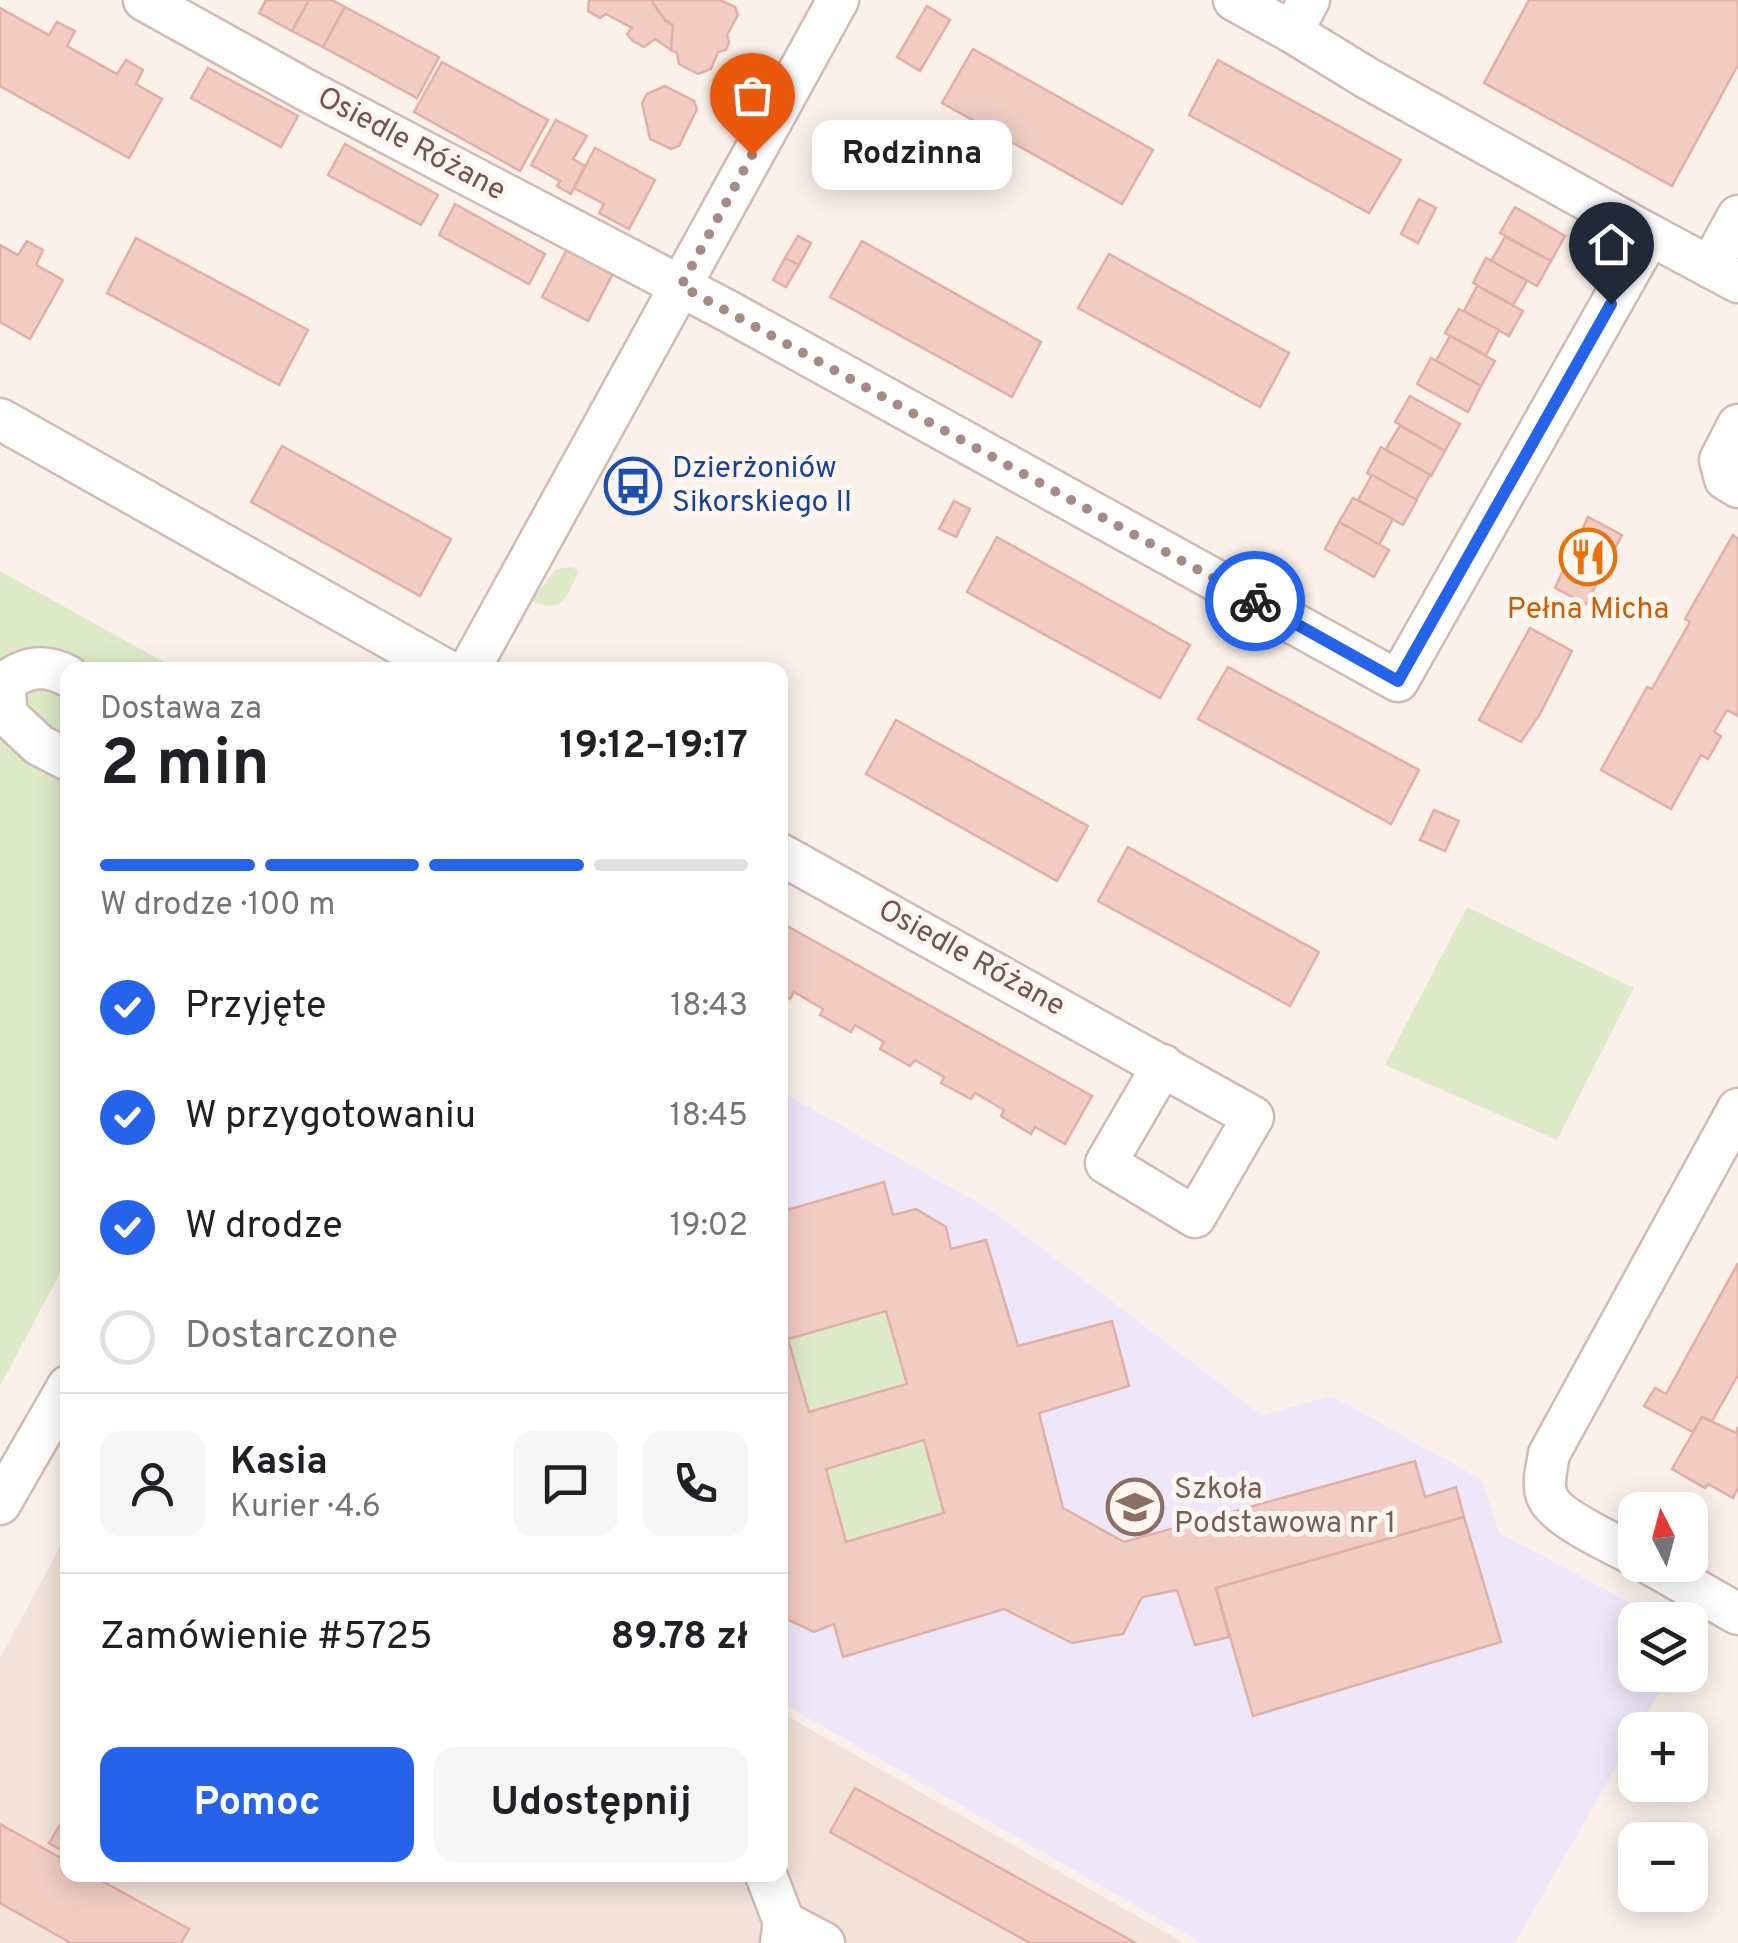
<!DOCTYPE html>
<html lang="pl">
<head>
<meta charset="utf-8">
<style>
	body { margin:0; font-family:Overpass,sans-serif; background:#f6f6f6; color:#202124; height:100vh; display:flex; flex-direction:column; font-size:38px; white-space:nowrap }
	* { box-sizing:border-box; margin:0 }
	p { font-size:32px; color:#757577 }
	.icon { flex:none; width:55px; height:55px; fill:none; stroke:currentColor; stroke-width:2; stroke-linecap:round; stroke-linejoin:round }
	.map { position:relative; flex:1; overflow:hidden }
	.drawer { position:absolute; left:60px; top:662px; width:728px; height:1220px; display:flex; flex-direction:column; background:#fff; border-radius:20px; box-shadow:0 5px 25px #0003 }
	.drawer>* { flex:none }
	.needle { width:65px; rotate:354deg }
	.tools { position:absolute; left:1618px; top:1492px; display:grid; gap:20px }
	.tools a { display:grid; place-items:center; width:90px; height:90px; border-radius:20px; background:#fff; box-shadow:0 5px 25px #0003; font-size:50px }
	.pin { position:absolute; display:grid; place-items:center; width:85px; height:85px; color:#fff; margin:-102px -42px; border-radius:50% 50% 50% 0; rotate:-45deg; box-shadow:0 0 10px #0007 }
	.pin .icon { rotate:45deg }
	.courier { position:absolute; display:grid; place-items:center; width:100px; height:100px; margin:-50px; border:8px solid #2563eb; border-radius:50%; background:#fff; color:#222; box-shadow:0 2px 12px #0007 }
	.bubble { position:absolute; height:70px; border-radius:20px; background:#fff; box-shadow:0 5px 25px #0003; font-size:32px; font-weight:700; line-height:70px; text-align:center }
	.overview em { font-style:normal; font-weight:700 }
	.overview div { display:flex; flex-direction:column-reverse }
	.overview { display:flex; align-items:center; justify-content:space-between; height:170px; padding:0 40px }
	h1 { font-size:65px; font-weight:700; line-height:75px }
	.bar { display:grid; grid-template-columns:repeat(4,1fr); gap:15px 10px; align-content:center; height:120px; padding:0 40px }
	.bar i { height:12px; border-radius:8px; background:#e0e0e0 }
	.bar .active { background:#2563eb }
	.bar p { grid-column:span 4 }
	.line { display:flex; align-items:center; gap:25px; padding:0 40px; border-top:2px solid #e0e0e0 }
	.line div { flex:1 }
	.round { display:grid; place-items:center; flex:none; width:105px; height:105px; border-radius:20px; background:#f6f6f6 }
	ol { padding:0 40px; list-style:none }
	li { display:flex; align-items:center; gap:30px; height:110px }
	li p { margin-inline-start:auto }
	li .icon { padding:10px; border-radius:50%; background:#2563eb; color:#fff; stroke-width:4 }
	li:last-child { color:#757577 }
	li i { width:55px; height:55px; border:5px solid #e0e0e0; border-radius:50% }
	.button { display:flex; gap:20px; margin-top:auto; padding:20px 40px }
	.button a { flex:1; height:115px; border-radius:20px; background:#2563eb; color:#fff; font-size:40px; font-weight:700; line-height:115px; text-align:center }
	.button a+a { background:#f6f6f6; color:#202124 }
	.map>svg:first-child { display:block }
</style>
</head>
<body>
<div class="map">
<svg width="1738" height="1943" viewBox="0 0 1738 1943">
	<rect width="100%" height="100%" fill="#fcf1ea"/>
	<!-- residential -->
	<path fill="#f3e2d9" d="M67 1534 68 1875H780V1712L1184 1943H0V1658Z"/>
	<!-- education -->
	<path fill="#eee7f9" d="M780 1091 991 1210 1262 1415 1332 1396 1482 1480 1499 1533 1663 1620H1635V1675H1669L1515 1943H1201L780 1702Z"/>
	<!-- green -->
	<g fill="#ddeac8">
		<path d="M572 567 579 571C567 596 563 615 531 601L556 569Z"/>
		<path d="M0 571 178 670H68L67 1260 0 1386Z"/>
		<path d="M1467 907 1634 988 1557 1140 1385 1065Z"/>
		<path d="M886 1311 907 1384 809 1412 788 1339Z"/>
		<path d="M924 1440 944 1513 846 1542 826 1469Z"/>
	</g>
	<!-- building -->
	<g fill="#f0ccc3" stroke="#e2afa4" stroke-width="2.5" fill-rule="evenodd">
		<path d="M266 0H309L292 31 259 13Z"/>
		<path d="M309 0H332L345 7 323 47 292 31Z"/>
		<path d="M589 0H651L665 20 673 25 671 50 655 39 644 47 633 41 627 34 632 28 606 14 600 18 588 11Z"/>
		<path d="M651 0H720L735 7 738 15 727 35 729 42 726 50 718 52 711 69 698 74 679 64 677 53 671 50 673 25 665 20Z"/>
		<path d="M1529 0H1738V65L1672 186 1484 83Z"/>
		<path d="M927 6 950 20 920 71 897 57Z"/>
		<path d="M345 7 439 57 417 98 323 47Z"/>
		<path d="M0 8 49 35 57 22 75 31 67 46 117 74 126 60 143 70 136 84 162 99 129 158 0 86Z"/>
		<path d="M973 49 1153 150 1122 204 942 103Z"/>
		<path d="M1218 60 1401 160 1369 213 1189 115Z"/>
		<path d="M442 62 548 120 520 171 414 112Z"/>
		<path d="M208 68 298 116 281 147 191 98Z"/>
		<path d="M665 86 694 101 697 109 679 146 671 149 650 139 642 103 647 94Z"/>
		<path d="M556 120 587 136 573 159 585 166 571 194 557 186 560 181 531 165Z"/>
		<path d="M865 124 885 135 866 167 846 156Z"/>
		<path d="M345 144 438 195 421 225 328 175Z"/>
		<path d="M595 148 655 180 629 229 599 213 604 204 574 188Z"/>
		<path d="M1419 199 1436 208 1418 243 1401 234Z"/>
		<path d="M455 204 545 254 529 284 439 235Z"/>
		<path d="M1515 207 1565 236 1551 261 1500 233Z"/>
		<path d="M798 236 811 243 799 265 785 258Z"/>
		<path d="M1505 237 1551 261 1537 286 1491 261Z"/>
		<path d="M136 238 308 330 279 385 107 293Z"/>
		<path d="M27 241 43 250 36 265 63 280 30 339 0 322V245L18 255Z"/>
		<path d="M862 241 1041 342 1012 397 830 297Z"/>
		<path d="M571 242 617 266 588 321 542 297Z"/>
		<path d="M1109 254 1289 353 1260 407 1078 308Z"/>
		<path d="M785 258 799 265 786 287 773 280Z"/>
		<path d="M1486 258 1527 281 1513 305 1473 283Z"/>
		<path d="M1477 286 1523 311 1509 336 1464 311Z"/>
		<path d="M1459 309 1499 330 1486 355 1445 333Z"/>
		<path d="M1450 336 1495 361 1481 386 1436 361Z"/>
		<path d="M1431 358 1481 386 1468 412 1417 384Z"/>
		<path d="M1410 396 1460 424 1445 451 1395 422Z"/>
		<path d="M1400 426 1445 451 1431 476 1385 450Z"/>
		<path d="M282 446 451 539 420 596 251 502Z"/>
		<path d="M1381 447 1430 475 1416 500 1367 473Z"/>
		<path d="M1372 475 1417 500 1403 525 1358 500Z"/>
		<path d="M1353 498 1393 519 1379 545 1339 522Z"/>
		<path d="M954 501 970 509 956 537 939 529Z"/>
		<path d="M1588 517 1622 535 1586 604 1555 588Z"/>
		<path d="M1339 522 1389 550 1374 577 1325 549Z"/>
		<path d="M1733 535 1738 539V716L1727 710 1714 732 1721 736 1708 759 1701 755 1671 809 1601 770 1647 687 1652 689 1690 622 1685 619Z"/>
		<path d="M997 537 1190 645 1160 698 967 592Z"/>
		<path d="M1530 628 1572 651 1540 714 1521 742 1479 720Z"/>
		<path d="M1228 667 1419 770 1391 824 1198 719Z"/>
		<path d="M896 720 1088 826 1057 881 866 774Z"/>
		<path d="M1434 810 1459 821 1445 851 1420 840Z"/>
		<path d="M1128 847 1319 952 1290 1006 1098 901Z"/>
		<path d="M780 922 1092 1096 1065 1144 1035 1127 1031 1134 1001 1116 1004 1110 975 1093 971 1099 941 1083 944 1077 915 1060 910 1066 880 1049 884 1042 855 1025 851 1032 820 1015 823 1009 794 992 790 999 780 993Z"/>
		<path d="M884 1182 893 1215 916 1209 946 1227 951 1249 986 1240 1018 1346 1112 1321 1129 1386 1039 1413 1063 1508 1124 1542 1415 1461 1425 1497 1456 1487 1464 1517 1216 1588 1229 1637 1195 1645 1177 1590 1142 1597 1123 1634 1072 1643 1004 1609 843 1657 834 1624 814 1632 780 1616V1212ZM886 1311 907 1384 809 1412 788 1339ZM924 1440 944 1513 846 1542 826 1469Z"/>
		<path d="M1738 1263V1375L1712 1421 1702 1417 1693 1432 1644 1406 1655 1388 1666 1394Z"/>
		<path d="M1702 1417 1736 1433 1738 1427V1488L1733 1498 1708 1484 1705 1488 1672 1469Z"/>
		<path d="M1464 1517 1501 1642 1253 1716 1216 1588Z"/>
		<path d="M855 1788 1136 1943H1030L830 1832Z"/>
		<path d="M68 1812V1854L49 1843Z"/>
		<path d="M0 1824 68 1862V1875H91L189 1929 181 1943H71L0 1903Z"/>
	</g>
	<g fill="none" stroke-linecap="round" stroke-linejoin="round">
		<!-- minor casing -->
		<g stroke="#d0bab2" stroke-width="45">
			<g id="minor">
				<path d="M144 0 306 90 726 310 1398 681 1650 235 1367 78 1292 32"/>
				<path d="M1234 0 1292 32 1309 0"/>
				<path d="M1650 235 1738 282"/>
				<path d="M1710 267 1738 216"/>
				<path d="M0 419 446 670"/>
				<path d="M1738 425 1720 460 1725 479 1738 487"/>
				<path d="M469 670 838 0"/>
				<path d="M4 683 7 715 39 745 68 760"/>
				<path d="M4 683C25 667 44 663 68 676"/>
				<path d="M780 854 1253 1117 1195 1217 1106 1163 1163 1065"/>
				<path d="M0 1504 68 1386"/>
				<path d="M1635 1555C1614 1544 1554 1517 1547 1496 1542 1483 1547 1467 1549 1454L1738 1109"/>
				<path d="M1652 1565 1738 1614"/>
				<path d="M766 1875 784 1922 781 1943"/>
				<path d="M784 1922 824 1943"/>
			</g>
		</g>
		<!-- minor -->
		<use href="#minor" stroke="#fff" stroke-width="40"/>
	</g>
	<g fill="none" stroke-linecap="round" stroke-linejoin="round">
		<!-- done -->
		<path stroke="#a58b85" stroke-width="10" stroke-dasharray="0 18" d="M752 155 681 286 1255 601"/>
		<!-- route -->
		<path stroke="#2563eb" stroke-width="12" d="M1255 601 1398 681 1611 304"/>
	</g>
	<!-- icons -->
	<defs>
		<g id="bus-ring" transform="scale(2.875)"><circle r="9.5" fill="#fef6f1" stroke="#1a4fb4" stroke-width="1.5"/><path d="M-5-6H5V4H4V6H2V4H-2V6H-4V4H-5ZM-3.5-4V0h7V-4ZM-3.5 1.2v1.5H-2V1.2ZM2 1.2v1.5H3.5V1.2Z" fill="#1a4fb4"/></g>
		<g id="restaurant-ring" transform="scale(2.875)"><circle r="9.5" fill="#fef6f1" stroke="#e8710a" stroke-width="1.5"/><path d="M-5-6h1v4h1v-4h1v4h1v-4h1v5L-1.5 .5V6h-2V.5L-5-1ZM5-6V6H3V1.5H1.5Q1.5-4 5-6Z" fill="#e8710a"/></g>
		<g id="school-ring" transform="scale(2.875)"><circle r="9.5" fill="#fef6f1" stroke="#8d6e63" stroke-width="1.5"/><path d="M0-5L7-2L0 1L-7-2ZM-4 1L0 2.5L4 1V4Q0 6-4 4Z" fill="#8d6e63"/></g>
	</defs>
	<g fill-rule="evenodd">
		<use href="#bus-ring" x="633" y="486"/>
		<use href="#restaurant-ring" x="1588" y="557"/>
		<use href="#school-ring" x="1135" y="1507"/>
	</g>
	<g text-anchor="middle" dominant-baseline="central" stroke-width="10" stroke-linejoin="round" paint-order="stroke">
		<!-- street labels -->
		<g font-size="30" fill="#76544e" stroke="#fef6f1">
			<text transform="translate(411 145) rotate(28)">Osiedle Różane</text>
			<text transform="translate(971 959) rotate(29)">Osiedle Różane</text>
		</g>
		<!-- transit labels -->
		<g font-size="30" fill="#164399" stroke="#fef6f1" text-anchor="start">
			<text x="672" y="469">Dzierżoniów<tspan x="672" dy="34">Sikorskiego II</tspan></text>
		</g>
		<!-- food labels -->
		<g font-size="30" fill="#c56008" stroke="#fef6f1">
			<text x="1588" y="610">Pełna Micha</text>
		</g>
		<!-- education labels -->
		<g font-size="30" fill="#785e54" stroke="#fef6f1" text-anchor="start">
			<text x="1174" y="1490">Szkoła<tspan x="1174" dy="34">Podstawowa nr 1</tspan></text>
		</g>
	</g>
</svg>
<div class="tools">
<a><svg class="needle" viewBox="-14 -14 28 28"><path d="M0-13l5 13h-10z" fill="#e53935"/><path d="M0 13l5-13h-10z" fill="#757577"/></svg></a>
<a><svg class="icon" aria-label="layers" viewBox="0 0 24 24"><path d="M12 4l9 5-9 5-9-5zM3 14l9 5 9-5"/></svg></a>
<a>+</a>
<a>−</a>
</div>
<div class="pin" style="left:752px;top:155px;background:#ea580c"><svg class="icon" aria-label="bag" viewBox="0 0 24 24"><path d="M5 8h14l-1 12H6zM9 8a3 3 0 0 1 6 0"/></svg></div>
<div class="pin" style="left:1611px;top:304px;background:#1f2937"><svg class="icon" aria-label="home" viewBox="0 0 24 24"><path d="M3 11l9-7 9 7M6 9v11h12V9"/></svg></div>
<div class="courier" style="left:1255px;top:601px"><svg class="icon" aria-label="bike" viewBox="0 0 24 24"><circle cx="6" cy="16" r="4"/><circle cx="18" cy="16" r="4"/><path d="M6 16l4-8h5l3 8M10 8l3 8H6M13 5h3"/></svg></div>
<div class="bubble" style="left:812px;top:120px;width:200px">Rodzinna</div>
<section class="drawer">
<div class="overview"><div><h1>2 min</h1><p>Dostawa za</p></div><em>19:12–19:17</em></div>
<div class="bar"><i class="active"></i><i class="active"></i><i class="active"></i><i></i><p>W drodze · 100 m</p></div>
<ol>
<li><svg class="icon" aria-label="check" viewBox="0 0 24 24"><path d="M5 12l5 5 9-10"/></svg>Przyjęte<p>18:43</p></li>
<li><svg class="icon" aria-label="check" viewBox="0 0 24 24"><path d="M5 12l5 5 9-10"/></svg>W przygotowaniu<p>18:45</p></li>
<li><svg class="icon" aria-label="check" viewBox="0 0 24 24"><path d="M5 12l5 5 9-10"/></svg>W drodze<p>19:02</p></li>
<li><i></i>Dostarczone</li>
</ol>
<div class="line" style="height:180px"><a class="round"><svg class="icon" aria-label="person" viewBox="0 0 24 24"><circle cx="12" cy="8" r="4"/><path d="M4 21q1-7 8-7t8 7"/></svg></a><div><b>Kasia</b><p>Kurier · 4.6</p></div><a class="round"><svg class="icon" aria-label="chat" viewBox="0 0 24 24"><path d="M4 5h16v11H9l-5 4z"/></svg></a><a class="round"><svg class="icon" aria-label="phone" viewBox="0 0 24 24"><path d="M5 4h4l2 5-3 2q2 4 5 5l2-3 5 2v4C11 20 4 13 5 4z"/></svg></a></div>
<div class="line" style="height:130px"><div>Zamówienie #5725</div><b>89.78 zł</b></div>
<div class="button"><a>Pomoc</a><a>Udostępnij</a></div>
</section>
</div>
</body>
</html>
